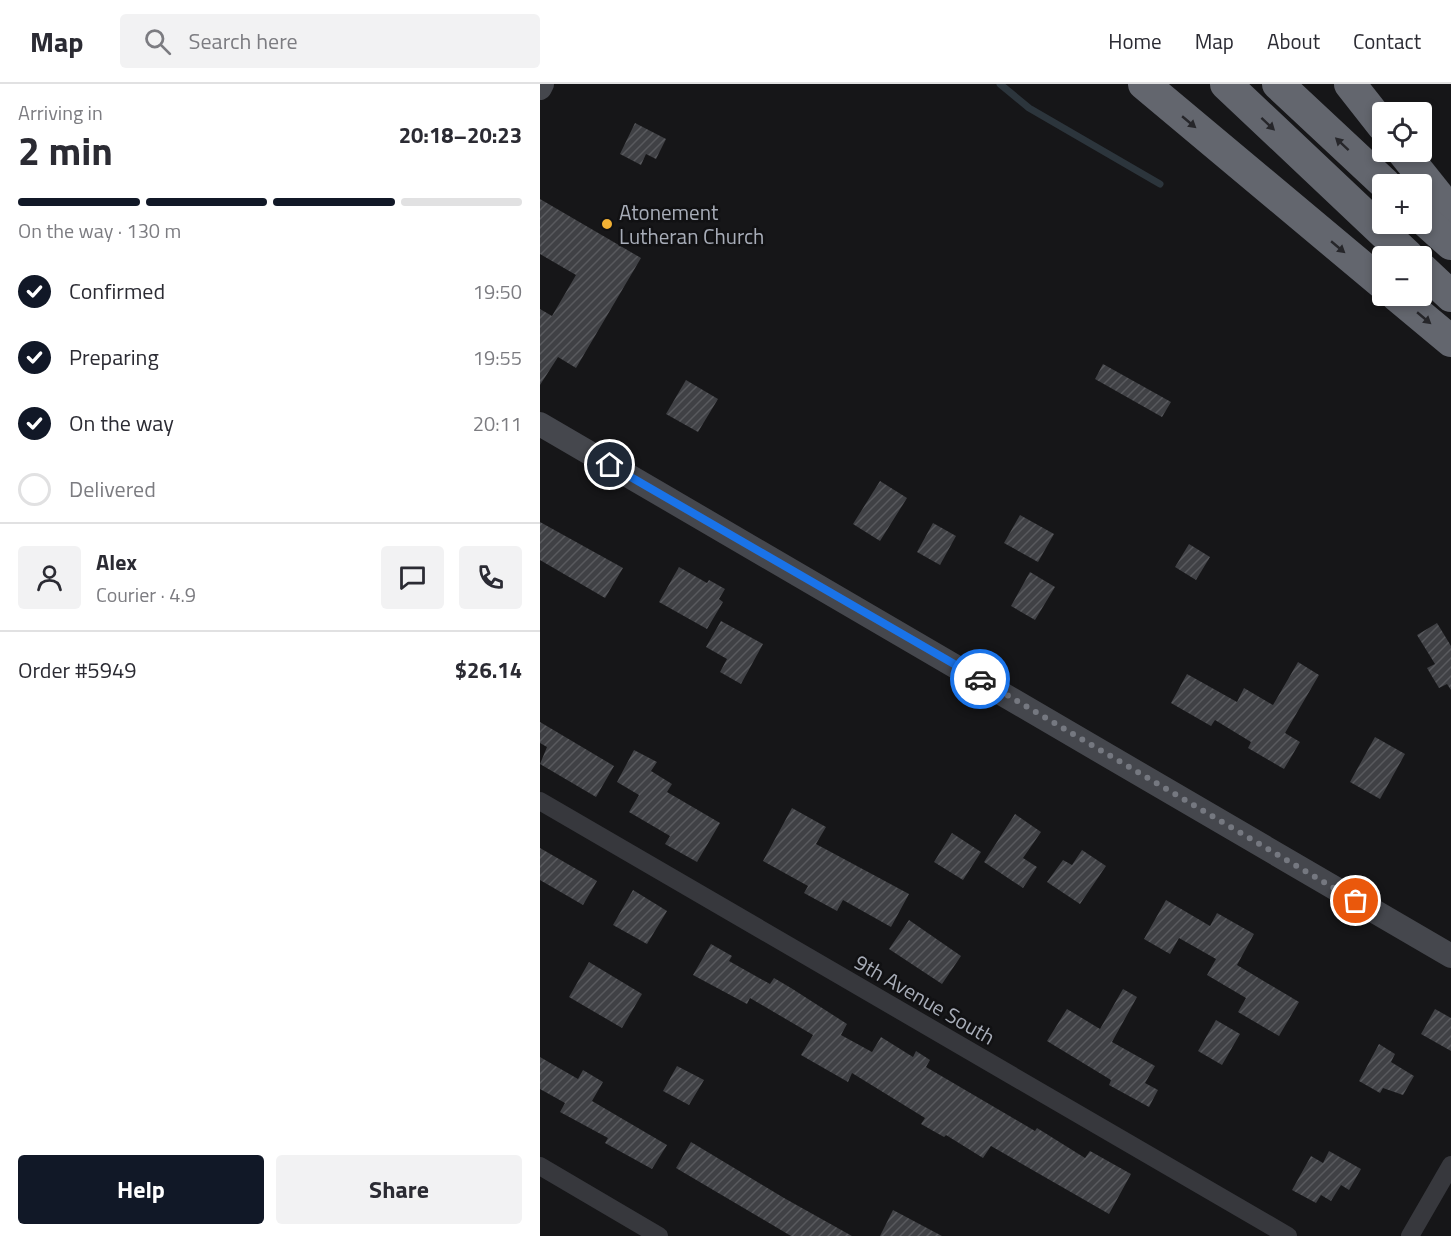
<!DOCTYPE html>
<html lang="en">
<head>
<meta charset="utf-8">
<style>
	body { margin:0; font-family:"Titillium Web",sans-serif; background:#f2f2f3; color:#2b2b33; height:100vh; display:flex; flex-direction:column; font-size:22px; white-space:nowrap }
	* { box-sizing:border-box; margin:0 }
	p { font-size:20px; color:#7c7c81 }
	.icon { flex:none; width:33px; height:33px; fill:none; stroke:currentColor; stroke-width:2; stroke-linecap:round; stroke-linejoin:round }
	.map { position:relative; flex:1; overflow:hidden }
	.drawer { display:flex; flex-direction:column; background:#fff; width:540px }
	.drawer>* { flex:none }
	.tools { position:absolute; left:832px; top:18px; display:grid; gap:12px }
	.tools a { display:grid; place-items:center; width:60px; height:60px; border-radius:6px; background:#fff; box-shadow:0 3px 9px #0003; font-size:30px }
	.pin { position:absolute; display:grid; place-items:center; width:51px; height:51px; color:#fff; margin:-26px; border:3px solid #fff; border-radius:50%; box-shadow:0 2px 6px #0007 }
	.courier { position:absolute; display:grid; place-items:center; width:60px; height:60px; margin:-30px; border:4px solid #1a73e8; border-radius:50%; background:#fff; color:#222; box-shadow:0 2px 8px #0007 }
	.summary em { font-style:normal; font-weight:700 }
	.summary div { display:flex; flex-direction:column-reverse }
	.summary { display:flex; align-items:center; justify-content:space-between; height:102px; padding:0 18px }
	h1 { font-size:39px; font-weight:700; line-height:45px }
	.bar { display:grid; grid-template-columns:repeat(4,1fr); gap:9px 6px; align-content:center; height:72px; padding:0 18px }
	.bar i { height:8px; border-radius:4px; background:#e1e1e2 }
	.bar .selected { background:#111827 }
	.bar p { grid-column:span 4 }
	.line { display:flex; align-items:center; gap:15px; padding:0 18px; border-top:2px solid #e1e1e2 }
	.line div { flex:1 }
	.round { display:grid; place-items:center; flex:none; width:63px; height:63px; border-radius:6px; background:#f2f2f3 }
	ol { padding:0 18px; list-style:none }
	li { display:flex; align-items:center; gap:18px; height:66px }
	li p { margin-inline-start:auto }
	li .icon { padding:6px; border-radius:50%; background:#111827; color:#fff; stroke-width:4 }
	li:last-child { color:#7c7c81 }
	li i { width:33px; height:33px; border:3px solid #e1e1e2; border-radius:50% }
	.primary-button { display:flex; gap:12px; margin-top:auto; padding:12px 18px }
	.primary-button a { flex:1; height:69px; border-radius:6px; background:#111827; color:#fff; font-size:24px; font-weight:700; line-height:69px; text-align:center }
	.primary-button a+a { background:#f2f2f3; color:#2b2b33 }
	header { display:flex; align-items:center; gap:36px; box-sizing:border-box; height:84px; padding:0 30px; background:#fff; border-bottom:2px solid #e1e1e2 }
	header strong { font-size:28px }
	nav { display:flex; gap:33px; margin-inline-start:auto; font-size:21px }
	.search { width:420px; height:54px; background:#f2f2f3; display:flex; align-items:center; gap:15px; box-sizing:border-box; padding:0 21px; border-radius:6px; color:#7c7c81; font-size:22px }
	main { display:flex; flex:1; min-height:0 }
	.map>svg:first-child { display:block }
</style>
</head>
<body>
<header>
<strong>Map</strong>
<div class="search"><svg class="icon" aria-label="search" viewBox="0 0 24 24"><circle cx="10" cy="10" r="6"/><path d="M15 15l6 6"/></svg>Search here</div>
<nav><a>Home</a><a>Map</a><a>About</a><a>Contact</a></nav>
</header>
<main>
<section class="drawer">
<div class="summary"><div><h1>2 min</h1><p>Arriving in</p></div><em>20:18–20:23</em></div>
<div class="bar"><i class="selected"></i><i class="selected"></i><i class="selected"></i><i></i><p>On the way · 130 m</p></div>
<ol>
<li><svg class="icon" aria-label="check" viewBox="0 0 24 24"><path d="M5 12l5 5 9-10"/></svg>Confirmed<p>19:50</p></li>
<li><svg class="icon" aria-label="check" viewBox="0 0 24 24"><path d="M5 12l5 5 9-10"/></svg>Preparing<p>19:55</p></li>
<li><svg class="icon" aria-label="check" viewBox="0 0 24 24"><path d="M5 12l5 5 9-10"/></svg>On the way<p>20:11</p></li>
<li><i></i>Delivered</li>
</ol>
<div class="line" style="height:108px"><a class="round"><svg class="icon" aria-label="person" viewBox="0 0 24 24"><circle cx="12" cy="8" r="4"/><path d="M4 21q1-7 8-7t8 7"/></svg></a><div><b>Alex</b><p>Courier · 4.9</p></div><a class="round"><svg class="icon" aria-label="chat" viewBox="0 0 24 24"><path d="M4 5h16v11H9l-5 4z"/></svg></a><a class="round"><svg class="icon" aria-label="phone" viewBox="0 0 24 24"><path d="M5 4h4l2 5-3 2q2 4 5 5l2-3 5 2v4C11 20 4 13 5 4z"/></svg></a></div>
<div class="line" style="height:78px"><div>Order #5949</div><b>$26.14</b></div>
<div class="primary-button"><a>Help</a><a>Share</a></div>
</section>
<div class="map">
<svg width="911" height="1152" viewBox="0 0 911 1152">
	<defs>
		<pattern id="building-hatch" width="6" height="6" patternUnits="userSpaceOnUse" patternTransform="scale(1.5)"><rect width="6" height="6" fill="#404145"/><path d="M-1 1l2-2M0 6l6-6M5 7l2-2" fill="none" stroke="#595a5e"/></pattern>
	</defs>
	<rect width="100%" height="100%" fill="#161618"/>
	<g fill="none" stroke-linecap="round" stroke-linejoin="round">
		<!-- stream -->
		<path stroke="#2c353c" stroke-width="7" d="M460 0 489 24 620 100"/>
	</g>
	<!-- building -->
	<g fill="url(#building-hatch)">
		<path d="M95 39 126 55 116 75 106 70 101 81 80 70Z"/>
		<path d="M0 115 101 174 36 284 18 273 0 301V225L12 232 36 191 0 170Z"/>
		<path d="M563 280 631 318 622 333 555 295Z"/>
		<path d="M146 296 178 315 158 348 126 330Z"/>
		<path d="M340 397 367 414 340 457 313 440Z"/>
		<path d="M480 431 514 450 498 478 464 459Z"/>
		<path d="M0 438 83 484 65 514 0 476Z"/>
		<path d="M393 439 416 452 400 481 377 468Z"/>
		<path d="M649 460 670 473 656 496 635 483Z"/>
		<path d="M139 483 167 499 169 496 185 505 179 515 183 518 167 545 119 518Z"/>
		<path d="M490 488 515 503 495 536 471 522Z"/>
		<path d="M181 537 223 560 201 600 180 588 187 575 166 563Z"/>
		<path d="M897 539 911 562V606L907 600 899 604 887 584 895 580 877 551Z"/>
		<path d="M758 578 779 591 745 649 760 658 744 685 708 664 711 658 675 636 671 642 631 619 647 590 697 618 704 604 733 621Z"/>
		<path d="M0 638 74 682 56 713 0 680 7 663 0 659Z"/>
		<path d="M835 653 865 670 840 715 810 698Z"/>
		<path d="M94 666 117 678 111 687 132 700 127 708 180 739 157 778 125 760 130 752 89 728 99 711 77 698Z"/>
		<path d="M252 724 286 743 276 760 369 810 351 843 303 816 297 827 264 809 268 802 223 777Z"/>
		<path d="M475 730 501 748 483 774 497 783 483 804 444 778Z"/>
		<path d="M412 749 441 768 423 796 394 778Z"/>
		<path d="M0 764 57 797 43 821 0 796Z"/>
		<path d="M542 766 566 782 540 820 507 798 523 776 532 781Z"/>
		<path d="M93 806 127 827 107 860 73 841Z"/>
		<path d="M626 816 670 842 677 829 714 850 697 881 759 918 739 952 698 928 706 914 667 891 676 875 639 854 630 870 604 855Z"/>
		<path d="M369 836 421 872 402 900 349 865Z"/>
		<path d="M171 860 192 872 189 877 230 900 234 894 251 904 307 940 301 951 332 968 341 953 373 973 376 967 390 976 386 983 495 1047 497 1044 545 1074 550 1067 591 1090 569 1130 451 1062 443 1074 406 1051 404 1053 381 1040 385 1034 312 989 308 998 261 971 273 951 210 914 207 920 153 891Z"/>
		<path d="M49 878 102 910 82 944 29 913Z"/>
		<path d="M583 905 597 913 572 958 615 982 605 999 618 1006 609 1023 569 1001 571 996 507 957 527 925 560 945Z"/>
		<path d="M895 925 911 934V967L881 950Z"/>
		<path d="M676 936 700 950 682 981 658 967Z"/>
		<path d="M839 960 855 970 851 978 874 992 863 1011 843 1004 840 1009 819 997Z"/>
		<path d="M0 973 38 995 43 986 63 998 52 1017 127 1061 112 1085 65 1059 68 1054 20 1028 25 1019 0 1005Z"/>
		<path d="M137 982 164 996 149 1021 123 1007Z"/>
		<path d="M151 1058 244 1114 312 1152H251L136 1084Z"/>
		<path d="M789 1067 821 1085 809 1106 801 1101 791 1117 781 1111 776 1119 752 1106 771 1072 783 1079Z"/>
		<path d="M353 1126 402 1152H340Z"/>
	</g>
	<g fill="none" stroke-linecap="round" stroke-linejoin="round">
		<!-- street -->
		<g stroke="#37383d" stroke-width="18">
			<path d="M0 717 748 1152"/>
			<path d="M0 1082 119 1152"/>
			<path d="M870 1152 911 1081"/>
		</g>
		<!-- secondary -->
		<g stroke="#45474d" stroke-width="24">
			<path d="M0 4 2 0"/>
			<path d="M0 340 911 872"/>
		</g>
		<!-- highway -->
		<g stroke="#63666e" stroke-width="32">
			<path d="M604 0 843 200"/>
			<path d="M686 0 868 172"/>
			<path d="M738 0 845 100"/>
			<path d="M810 0 843 42"/>
			<path d="M863 68 911 128"/>
			<path d="M882 134 911 160"/>
			<path d="M882 185 911 212"/>
			<path d="M857 212 911 257"/>
		</g>
	</g>
	<!-- one-way arrows -->
	<defs><path id="oneway-solid" d="M-6-.8H1V-3.2L6.5 0L1 3.2V.8H-6Z" transform="scale(1.5)"/></defs>
	<g fill="#26262a">
		<use href="#oneway-solid" transform="translate(649 38) rotate(40)"/>
		<use href="#oneway-solid" transform="translate(728 40) rotate(43)"/>
		<use href="#oneway-solid" transform="translate(802 60) rotate(-137)"/>
		<use href="#oneway-solid" transform="translate(798 163) rotate(40)"/>
		<use href="#oneway-solid" transform="translate(884 234) rotate(40)"/>
	</g>
	<g fill="none" stroke-linecap="round" stroke-linejoin="round">
		<!-- done -->
		<path stroke="#757880" stroke-width="6" stroke-dasharray="0 10.8" d="M440 595 816 817"/>
		<!-- route -->
		<path stroke="#1a73e8" stroke-width="8" d="M70 381 440 595"/>
	</g>
	<!-- markers -->
	<circle fill="#f2b134" stroke="#111113" stroke-width="2" cx="67" cy="140" r="6"/>
	<g text-anchor="middle" dominant-baseline="central" stroke-width="5" stroke-linejoin="round" paint-order="stroke">
		<!-- poi labels -->
		<g font-size="21" fill="#a8adb8" stroke="#111113" text-anchor="start">
			<text x="79" y="128">Atonement<tspan x="79" dy="24">Lutheran Church</tspan></text>
		</g>
		<!-- street labels -->
		<g font-size="21" fill="#a8adb8" stroke="#111113">
			<text transform="translate(385 915) rotate(30)">9th Avenue South</text>
		</g>
	</g>
</svg>
<div class="tools">
<a><svg class="icon" aria-label="locate" viewBox="0 0 24 24"><circle cx="12" cy="12" r="6"/><path d="M12 2v4M12 18v4M2 12h4M18 12h4"/></svg></a>
<a>+</a>
<a>−</a>
</div>
<div class="pin" style="left:816px;top:817px;background:#ea580c"><svg class="icon" aria-label="bag" viewBox="0 0 24 24"><path d="M5 8h14l-1 12H6zM9 8a3 3 0 0 1 6 0"/></svg></div>
<div class="pin" style="left:70px;top:381px;background:#1f2937"><svg class="icon" aria-label="home" viewBox="0 0 24 24"><path d="M3 11l9-7 9 7M6 9v11h12V9"/></svg></div>
<div class="courier" style="left:440px;top:595px"><svg class="icon" aria-label="car" viewBox="0 0 24 24"><path d="M5 17H2v-5l4-1 3-4h7l3 4 3 1v5h-3M9 17h6M6 11h13"/><circle cx="7" cy="17" r="2"/><circle cx="17" cy="17" r="2"/></svg></div>
</div>
</main>
</body>
</html>
